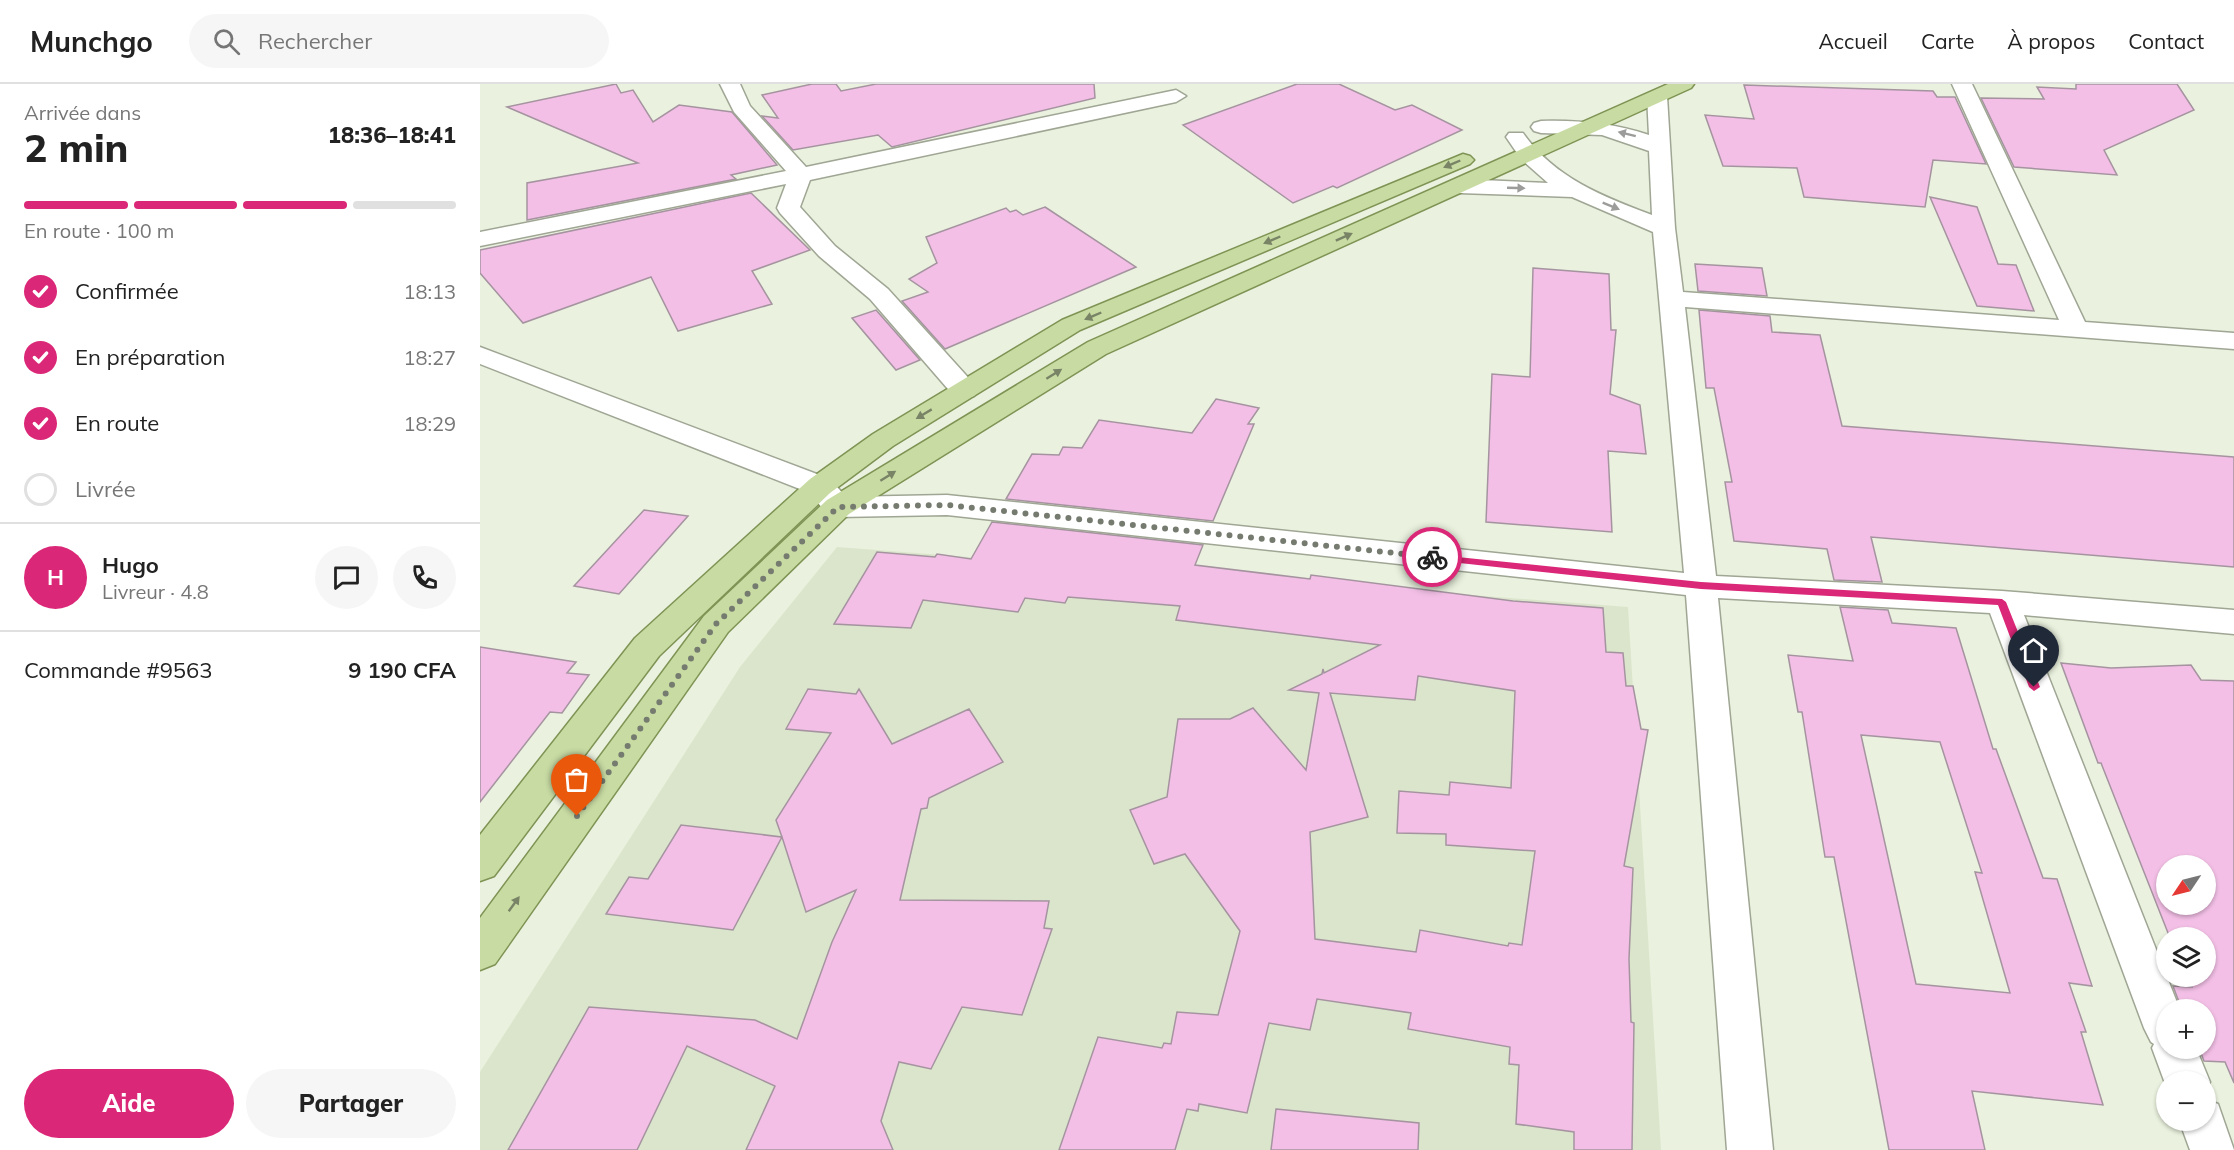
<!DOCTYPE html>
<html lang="fr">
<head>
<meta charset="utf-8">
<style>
	body { margin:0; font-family:Mulish,sans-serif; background:#f6f6f6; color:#222; height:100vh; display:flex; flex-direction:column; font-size:22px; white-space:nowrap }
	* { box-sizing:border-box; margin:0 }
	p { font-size:20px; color:#767676 }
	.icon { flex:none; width:33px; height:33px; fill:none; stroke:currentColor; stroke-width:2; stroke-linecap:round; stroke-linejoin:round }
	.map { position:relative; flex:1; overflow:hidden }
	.details { display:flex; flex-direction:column; background:#fff; width:480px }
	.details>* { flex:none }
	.needle { width:39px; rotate:235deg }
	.buttons { position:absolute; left:1676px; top:771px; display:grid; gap:12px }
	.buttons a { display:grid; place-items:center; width:60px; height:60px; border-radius:50%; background:#fff; box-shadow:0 2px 4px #0004; font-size:30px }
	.pin { position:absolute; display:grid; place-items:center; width:51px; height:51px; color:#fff; margin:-62px -26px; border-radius:50% 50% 50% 0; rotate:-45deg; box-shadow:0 0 6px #0007 }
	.pin .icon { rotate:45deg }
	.courier { position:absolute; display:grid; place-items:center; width:60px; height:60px; margin:-30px; border:4px solid #db2777; border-radius:50%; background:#fff; color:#222; box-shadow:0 2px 8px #0007 }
	.headline em { font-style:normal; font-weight:800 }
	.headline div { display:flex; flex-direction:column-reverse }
	.headline { display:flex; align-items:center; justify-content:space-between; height:102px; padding:0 24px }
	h1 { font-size:39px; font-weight:800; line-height:45px }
	.bar { display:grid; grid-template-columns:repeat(4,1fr); gap:9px 6px; align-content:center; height:72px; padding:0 24px }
	.bar i { height:8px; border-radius:4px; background:#e0e0e0 }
	.bar .active { background:#db2777 }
	.bar p { grid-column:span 4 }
	.line { display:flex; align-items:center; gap:15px; padding:0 24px; border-top:2px solid #e0e0e0 }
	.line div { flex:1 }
	.round { display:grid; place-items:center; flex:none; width:63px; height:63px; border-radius:32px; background:#f6f6f6 }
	ol { padding:0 24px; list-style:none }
	li { display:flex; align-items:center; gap:18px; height:66px }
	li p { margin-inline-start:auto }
	li .icon { padding:6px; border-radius:50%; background:#db2777; color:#fff; stroke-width:4 }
	li:last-child { color:#767676 }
	li i { width:33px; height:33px; border:3px solid #e0e0e0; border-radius:50% }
	.button { display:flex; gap:12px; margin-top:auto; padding:12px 24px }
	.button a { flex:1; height:69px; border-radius:36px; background:#db2777; color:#fff; font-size:24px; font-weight:800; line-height:69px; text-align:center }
	.button a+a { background:#f6f6f6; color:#222 }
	header { display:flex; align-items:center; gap:36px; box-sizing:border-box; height:84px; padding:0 30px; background:#fff; border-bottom:2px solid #e0e0e0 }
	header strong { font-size:28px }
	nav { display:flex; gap:33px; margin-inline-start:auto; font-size:21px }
	.search { width:420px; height:54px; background:#f6f6f6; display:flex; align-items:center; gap:15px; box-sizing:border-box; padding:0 21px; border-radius:33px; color:#767676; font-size:22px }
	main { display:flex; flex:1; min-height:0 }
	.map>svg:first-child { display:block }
</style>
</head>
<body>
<header>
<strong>Munchgo</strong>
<div class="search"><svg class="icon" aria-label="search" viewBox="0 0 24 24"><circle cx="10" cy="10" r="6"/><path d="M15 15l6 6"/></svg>Rechercher</div>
<nav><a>Accueil</a><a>Carte</a><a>À propos</a><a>Contact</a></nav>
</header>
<main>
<section class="details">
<div class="headline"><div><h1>2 min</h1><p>Arrivée dans</p></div><em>18:36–18:41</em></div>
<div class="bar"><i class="active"></i><i class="active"></i><i class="active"></i><i></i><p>En route · 100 m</p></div>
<ol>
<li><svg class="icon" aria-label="check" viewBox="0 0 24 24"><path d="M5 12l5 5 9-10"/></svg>Confirmée<p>18:13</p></li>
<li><svg class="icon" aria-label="check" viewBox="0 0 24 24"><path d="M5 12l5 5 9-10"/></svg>En préparation<p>18:27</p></li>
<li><svg class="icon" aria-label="check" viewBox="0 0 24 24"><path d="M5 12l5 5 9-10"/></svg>En route<p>18:29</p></li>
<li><i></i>Livrée</li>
</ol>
<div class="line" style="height:108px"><b class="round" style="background:#db2777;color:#fff">H</b><div><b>Hugo</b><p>Livreur · 4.8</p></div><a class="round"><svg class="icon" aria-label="chat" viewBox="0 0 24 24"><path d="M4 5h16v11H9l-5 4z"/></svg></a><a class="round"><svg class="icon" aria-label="phone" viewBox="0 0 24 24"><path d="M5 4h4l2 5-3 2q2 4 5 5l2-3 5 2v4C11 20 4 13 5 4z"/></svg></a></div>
<div class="line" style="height:78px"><div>Commande #9563</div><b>9 190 CFA</b></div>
<div class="button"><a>Aide</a><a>Partager</a></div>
</section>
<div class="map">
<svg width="1754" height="1066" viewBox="0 0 1754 1066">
	<rect width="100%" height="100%" fill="#eaf1de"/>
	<!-- built -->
	<path fill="#dbe5cc" d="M357 463 1148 523 1181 1066H0V988L260 583Z"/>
	<!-- building -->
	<g fill="#f3bfe6" stroke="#a594a0" stroke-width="1.5" fill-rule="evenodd">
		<path d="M136 0 141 9 153 6 173 38 199 21 252 28 297 81 251 91 256 95 47 136V99L158 79 27 23Z"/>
		<path d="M332 0H356L361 7 396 0H614L615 14 412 63 398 51 313 66 282 32 298 34 282 11Z"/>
		<path d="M817 0H859L915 26 932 21 982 46 857 104 853 102 813 119 703 41Z"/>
		<path d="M1596 0H1697L1714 26 1624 66 1637 91 1534 83 1501 14 1564 15 1557 3 1596 5Z"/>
		<path d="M1264 1 1453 7 1457 13H1475L1506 80 1453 76 1445 123 1324 113 1317 84 1243 82 1225 31 1274 35Z"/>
		<path d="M271 109 330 166 272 187 292 220 198 247 171 193 43 239 0 189V166Z"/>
		<path d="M1450 113 1497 123 1518 180 1536 181 1554 227 1497 222Z"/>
		<path d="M565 123 656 183 465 265 422 217 448 208 429 195 457 179 446 153 526 124 530 128 536 126 543 131Z"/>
		<path d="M1215 180 1282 184 1287 212 1218 207Z"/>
		<path d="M1053 184 1129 190 1131 246H1136L1130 310 1160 321 1166 370 1128 367 1132 448 1006 438 1012 290 1050 293Z"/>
		<path d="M396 226 440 276 416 286 372 234Z"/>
		<path d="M1219 226 1290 232 1292 248 1340 251 1362 342 1754 373V483L1391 453 1402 498 1354 496 1347 465 1254 457 1245 398H1252L1234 304H1226Z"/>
		<path d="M736 315 779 324 768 340H774L733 437 526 415 552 370 579 371 583 363 602 364 619 336 712 349Z"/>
		<path d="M164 426 208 432 139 510 94 502Z"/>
		<path d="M512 438 723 461 715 481 830 495 831 491 1033 517 1123 524 1126 568 1143 569 1146 602H1153L1161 645 1168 646 1144 782 1153 784 1149 875 1151 938 1154 939 1152 1066H1094V1048L1036 1040 1039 981 1029 980 1030 963 928 945 931 929 837 915 830 946 789 939 767 1029 719 1020 718 1027 707 1025 695 1066H579L618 953 682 964 684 959 691 960 697 928 738 931 760 847 705 770 674 780 650 726 687 713 698 635H750L773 624 826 686 839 609 809 606 842 590 843 585 844 589 900 561 696 536 700 522 588 513 585 519 545 514 538 528 443 516 431 544 354 540 397 468 455 473 457 470 491 475ZM938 592 1035 607 1031 704 970 698 969 711 919 707 917 749 966 750V761L1055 767 1042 861 1029 859 1028 862 940 846 936 868 835 855 830 748 888 733 850 609 935 616Z"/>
		<path d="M1360 523 1408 526 1412 539 1476 544 1513 665H1516L1563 794 1577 795 1612 902 1589 899 1606 948H1601L1623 1021 1492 1007 1505 1066H1409L1354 773H1345L1322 628H1318L1308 571 1373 577ZM1381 651 1460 658 1502 789 1495 788 1530 909 1436 900Z"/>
		<path d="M0 563 96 578 87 589 109 591 82 629 70 628 0 718Z"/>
		<path d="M1581 579 1631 584 1711 581 1721 596 1754 597V999L1745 978 1724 977 1719 964H1725V926H1702L1693 902 1712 903 1707 892H1725V854H1690L1621 679H1618ZM1686 782H1725V820H1686Z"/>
		<path d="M328 605 376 610 379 605 412 660 489 625 523 678 449 714 447 724 441 725 420 816 569 817 564 844 572 845 542 931 482 923 451 985 419 978 401 1037 413 1066H266L295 1002 207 962 157 1066H28L109 923 275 936 317 955 352 858 376 806 326 828 302 753 253 846 126 830 149 793 168 795 201 741 302 753 296 736 351 649 306 645Z"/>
		<path d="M796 1025 939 1039 938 1066H791Z"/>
	</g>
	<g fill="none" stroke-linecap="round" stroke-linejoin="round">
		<!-- minor casing -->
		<g stroke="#9fa694" stroke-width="3">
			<g id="minor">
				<path d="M240 0H260L270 22 326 83 696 6 706 12 696 18 330 96 320 123 355 162 408 205 494 300 498 306 494 312 484 314 474 312 390 215 339 172 300 129 297 124 306 100 0 162V148L306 87 254 28Z"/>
				<path d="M1472 0H1492L1605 238 1754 249V265L1205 223 1236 492 1522 507 1754 526V550L1544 531 1700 926H1686V964H1716L1730 998 1725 1009V998H1686V1002L1672 964 1674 960 1671 958 1664 944 1510 529 1238 514 1293 1066H1247L1206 511 467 431 358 433 347 430 330 409 0 280V263L350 395 366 413 467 411 1204 489 1173 148 1092 113 979 109 971 107 968 102 971 97 979 95 1068 99 1041 75 1026 53 1029 49H1043C1075 94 1122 112 1172 131L1169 67 1122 51 1061 49 1054 47 1051 43 1054 39 1061 37C1099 36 1133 39 1169 51L1167 12 1177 6 1187 12 1195 144 1203 208 1579 236Z"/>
				<path d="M1725 1015 1738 1020 1754 1066H1710L1699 1036H1725Z"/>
			</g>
		</g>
		<!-- major casing -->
		<g stroke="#7e9354" stroke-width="3">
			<g id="major">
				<path d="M1188 0H1214L1211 4 626 270 369 430 248 548 15 880 0 886V834L224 532 347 416 608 258Z"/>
				<path d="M983 70 990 72 994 76 990 80 600 246 413 362 350 409 179 572 14 792 0 797V751L155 554 330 395 393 350 582 236Z"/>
			</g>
		</g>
		<!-- minor -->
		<use href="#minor" fill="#fff" fill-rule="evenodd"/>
		<!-- major -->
		<use href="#major" fill="#c8dba3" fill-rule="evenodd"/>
	</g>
	<!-- one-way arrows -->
	<defs><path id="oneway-solid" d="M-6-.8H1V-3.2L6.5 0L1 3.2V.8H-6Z" transform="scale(1.5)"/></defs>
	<g fill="#9c9d9a">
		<use href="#oneway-solid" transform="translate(1147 50) rotate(-166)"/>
		<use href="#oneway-solid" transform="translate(1036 104) rotate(2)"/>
		<use href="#oneway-solid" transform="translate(1131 122) rotate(22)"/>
	</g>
	<g fill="#798366">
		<use href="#oneway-solid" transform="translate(972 80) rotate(157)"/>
		<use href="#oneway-solid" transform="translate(864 153) rotate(-24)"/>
		<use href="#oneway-solid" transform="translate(792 156) rotate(157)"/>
		<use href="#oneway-solid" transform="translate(613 232) rotate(157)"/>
		<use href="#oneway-solid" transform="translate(574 290) rotate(-32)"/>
		<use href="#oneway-solid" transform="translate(444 330) rotate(149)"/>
		<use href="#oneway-solid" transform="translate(408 392) rotate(-32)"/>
		<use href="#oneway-solid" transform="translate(34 820) rotate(-54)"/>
	</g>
	<!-- route -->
	<path fill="#db2777" d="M948 470 1221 498 1522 515 1526 518 1560 603 1554 607 1549 603 1518 521 1221 505 952 476 948 475Z"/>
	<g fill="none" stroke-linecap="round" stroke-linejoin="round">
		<!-- done -->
		<path stroke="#767b70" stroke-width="6" stroke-dasharray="0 10.8" d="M97 732 236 540 358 423 467 421 952 473"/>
	</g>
</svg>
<div class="buttons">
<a><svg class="needle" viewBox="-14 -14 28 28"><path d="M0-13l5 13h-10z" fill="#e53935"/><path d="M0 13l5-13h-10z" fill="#767676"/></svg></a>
<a><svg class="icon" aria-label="layers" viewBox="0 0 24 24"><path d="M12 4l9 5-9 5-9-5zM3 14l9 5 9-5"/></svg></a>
<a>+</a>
<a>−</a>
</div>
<div class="pin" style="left:97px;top:732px;background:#ea580c"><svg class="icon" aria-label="bag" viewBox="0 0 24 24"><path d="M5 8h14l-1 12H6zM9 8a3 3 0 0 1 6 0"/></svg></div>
<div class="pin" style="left:1554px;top:603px;background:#1f2937"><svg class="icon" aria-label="home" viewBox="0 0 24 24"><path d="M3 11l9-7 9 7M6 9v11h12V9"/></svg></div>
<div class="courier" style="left:952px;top:473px"><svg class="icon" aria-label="bike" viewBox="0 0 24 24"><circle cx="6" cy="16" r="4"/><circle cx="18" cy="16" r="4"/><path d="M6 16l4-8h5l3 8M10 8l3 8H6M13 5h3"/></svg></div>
</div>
</main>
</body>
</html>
